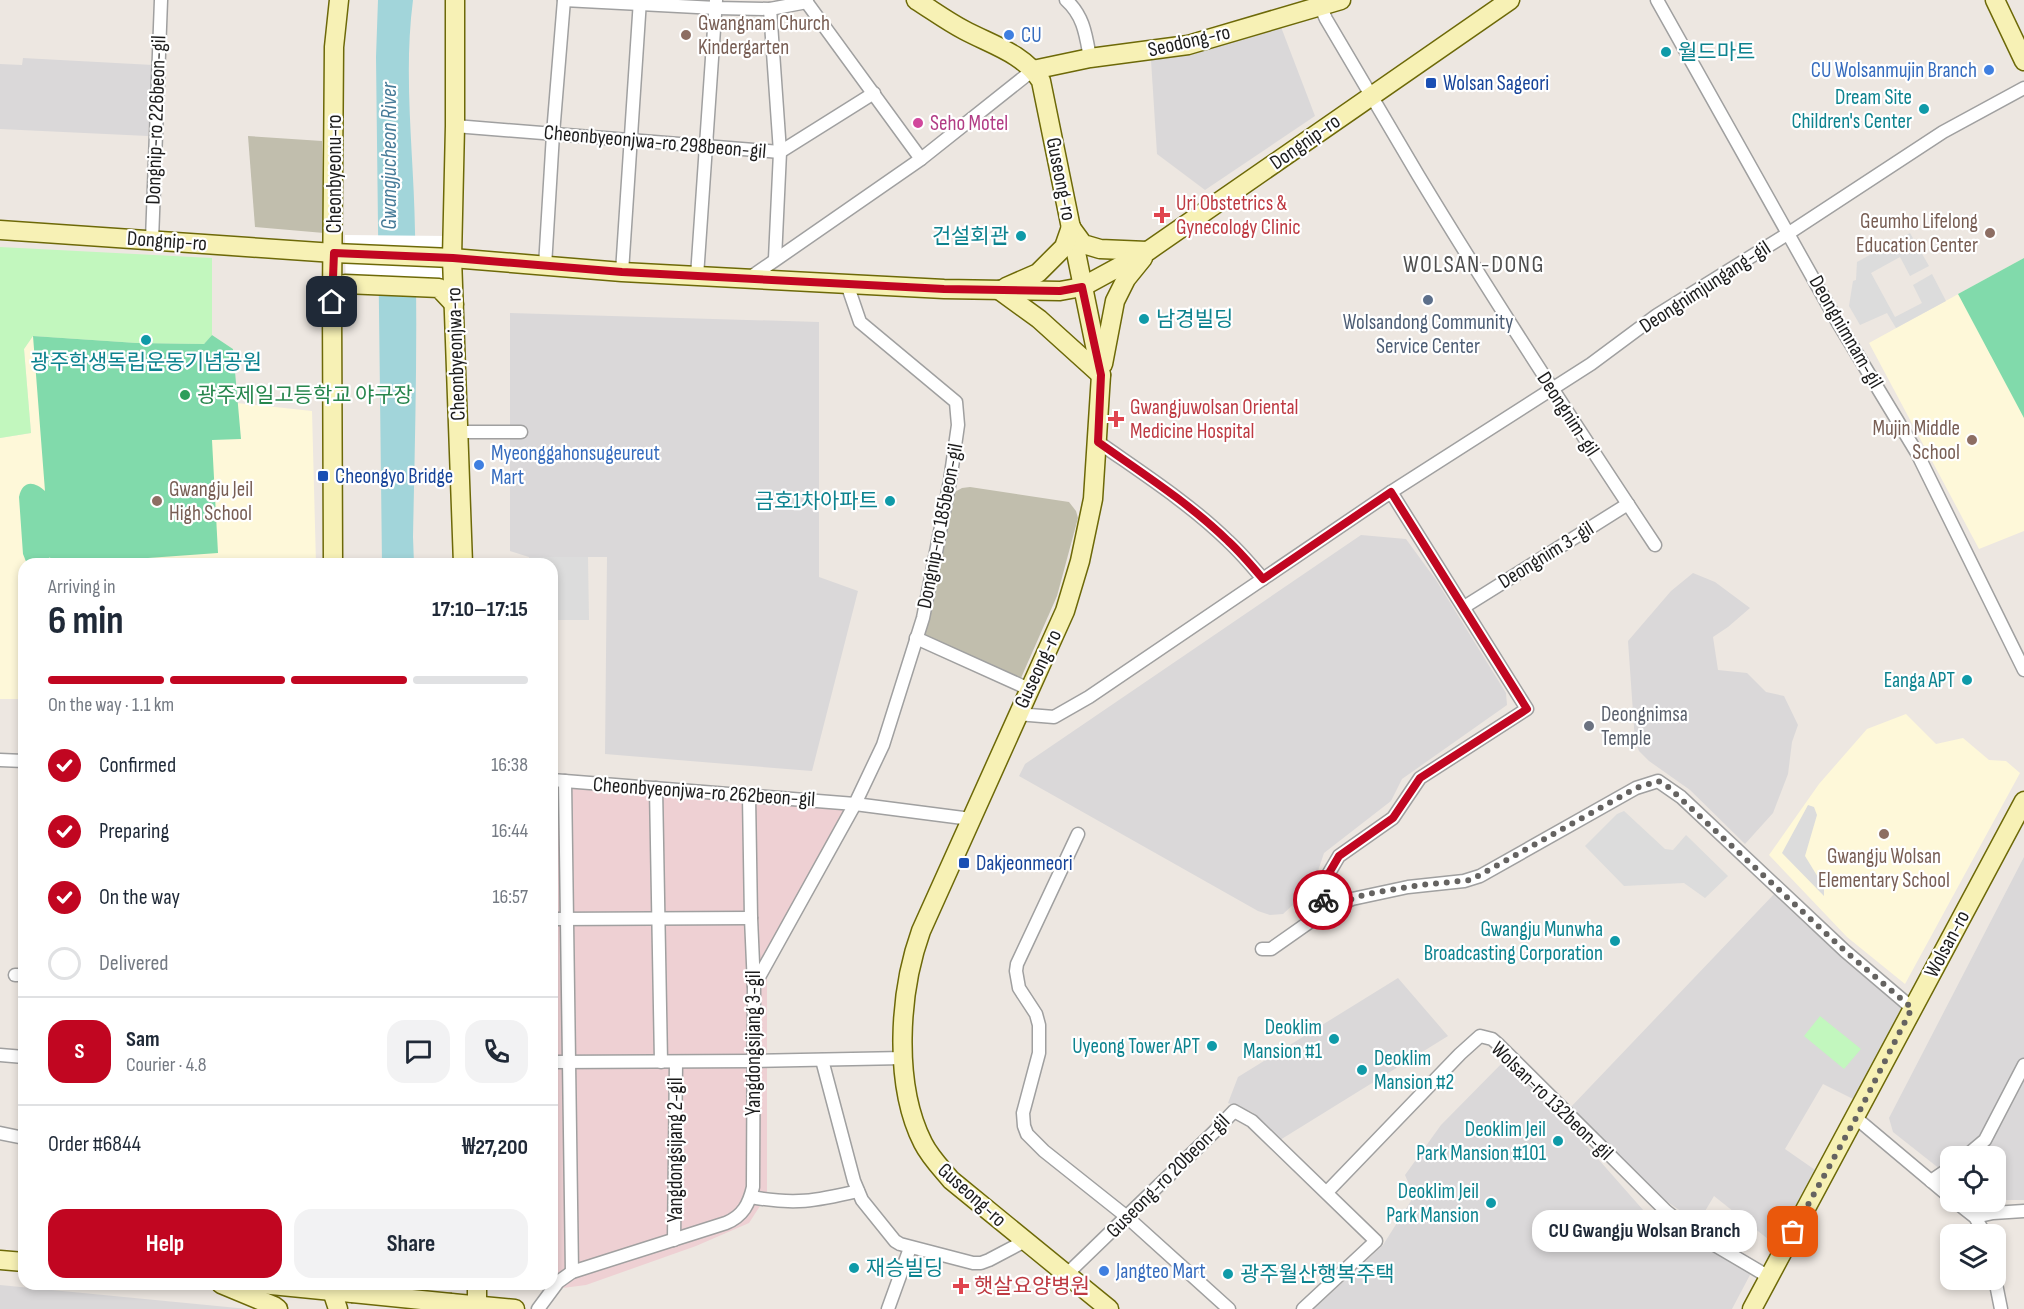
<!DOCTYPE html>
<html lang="en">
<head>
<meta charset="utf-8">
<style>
	body { margin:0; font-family:"Sofia Sans Condensed","Noto Sans KR",sans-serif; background:#f2f2f3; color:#1f2937; height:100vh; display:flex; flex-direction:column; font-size:22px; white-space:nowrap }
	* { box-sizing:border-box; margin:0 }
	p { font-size:20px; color:#747a83 }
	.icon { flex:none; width:33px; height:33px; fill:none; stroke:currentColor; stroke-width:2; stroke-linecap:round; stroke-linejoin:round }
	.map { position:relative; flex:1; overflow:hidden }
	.details { position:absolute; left:18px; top:558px; width:540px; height:732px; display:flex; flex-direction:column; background:#fff; border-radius:18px; box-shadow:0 3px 9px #0003 }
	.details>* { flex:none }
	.controls { position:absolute; left:1940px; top:1146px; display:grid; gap:12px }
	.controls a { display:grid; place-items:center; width:66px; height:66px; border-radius:12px; background:#fff; box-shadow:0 3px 9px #0003; font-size:30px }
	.pin { position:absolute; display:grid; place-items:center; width:51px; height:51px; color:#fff; margin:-26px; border-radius:12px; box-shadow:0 3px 9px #0006 }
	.courier { position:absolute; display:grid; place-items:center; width:60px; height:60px; margin:-30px; border:4px solid #c10621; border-radius:50%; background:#fff; color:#222; box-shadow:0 2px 8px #0007 }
	.bubble { position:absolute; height:42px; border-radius:18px; background:#fff; box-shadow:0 3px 9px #0003; font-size:20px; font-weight:700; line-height:42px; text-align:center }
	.summary em { font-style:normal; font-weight:700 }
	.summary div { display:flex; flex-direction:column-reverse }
	.summary { display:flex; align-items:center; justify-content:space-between; height:102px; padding:0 30px }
	h1 { font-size:39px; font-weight:700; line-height:45px }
	.bar { display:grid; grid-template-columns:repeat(4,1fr); gap:9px 6px; align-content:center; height:72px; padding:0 30px }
	.bar i { height:8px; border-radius:4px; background:#e0e1e3 }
	.bar .active { background:#c10621 }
	.bar p { grid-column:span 4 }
	.line { display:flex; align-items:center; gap:15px; padding:0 30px; border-top:2px solid #e0e1e3 }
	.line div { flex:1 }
	.round { display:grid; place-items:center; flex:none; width:63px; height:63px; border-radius:18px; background:#f2f2f3 }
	ol { padding:0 30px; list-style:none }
	li { display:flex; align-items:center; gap:18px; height:66px }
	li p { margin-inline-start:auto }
	li .icon { padding:6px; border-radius:50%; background:#c10621; color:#fff; stroke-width:4 }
	li:last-child { color:#747a83 }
	li i { width:33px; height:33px; border:3px solid #e0e1e3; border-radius:50% }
	.action { display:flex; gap:12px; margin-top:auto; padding:12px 30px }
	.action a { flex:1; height:69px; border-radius:18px; background:#c10621; color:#fff; font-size:24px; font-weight:700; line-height:69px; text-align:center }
	.action a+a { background:#f2f2f3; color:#1f2937 }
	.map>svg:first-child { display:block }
</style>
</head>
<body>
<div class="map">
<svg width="2024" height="1309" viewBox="0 0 2024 1309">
	<rect width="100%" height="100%" fill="#ede7e1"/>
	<!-- residential -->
	<g fill="#dad8d9">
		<path d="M1281 27 1315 116 1205 190 1157 154 1151 60Z"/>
		<path d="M23 58 153 65 148 136 0 129V64L22 65Z"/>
		<path d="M510 313 819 322V577L858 591 812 771 605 754 607 557H529L510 551Z"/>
		<path d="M1361 535 1406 539 1436 580 1506 693 1507 705 1402 779 1391 801 1324 853 1313 886 1283 914 1270 915 1258 911 1019 776 1025 764Z"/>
		<path d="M1693 573 1715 582 1750 608 1728 627 1713 637 1718 670 1747 673 1766 692 1784 696 1798 725 1792 742 1788 774 1773 813 1745 844 1690 790 1649 761 1639 751 1635 741 1628 641 1671 591Z"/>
		<path d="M2024 857V1200H1995V1156H1950V1177L1893 1132 1889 1118Z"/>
		<path d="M1777 891 1903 1009 1855 1100 1823 1084 1785 1149 1818 1172 1778 1247 1714 1196 1698 1223 1646 1187 1569 1109Z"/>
		<path d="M1398 978 1448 1036 1280 1140 1252 1112 1228 1103 1238 1077Z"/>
		<path d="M1508 1057 1644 1211 1751 1273 1732 1309H1314L1383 1245 1414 1196 1405 1175 1441 1125Z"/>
		<path d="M0 1285 248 1309H0Z"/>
	</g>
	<!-- commercial -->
	<path fill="#eed0d3" d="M552 786 857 808 767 977V1195L749 1223 696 1246 586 1285 555 1289 494 1284H552Z"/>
	<!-- education -->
	<g fill="#fef8d9">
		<path d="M2024 258V531L1979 549 1869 343Z"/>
		<path d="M212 335 233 349 237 403 312 411 316 564H24V699H0V438L31 433 24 349 33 336 204 344Z"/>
		<path d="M1906 714 1936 744 1963 738 1989 760 2006 761 2020 773 1905 984 1847 937 1769 855 1819 784 1867 729Z"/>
	</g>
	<!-- construction -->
	<g fill="#c1bead">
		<path d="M248 136 322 141 324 233 255 227Z"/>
		<path d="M970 487 1069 502 1076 511 1078 518 1057 596 1021 678H1013L929 640 923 630 953 493 962 488Z"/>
	</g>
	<!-- park -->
	<g fill="#c2f7be">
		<path d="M0 247 212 258V335L204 344 137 343 33 336 24 349 31 433 0 438Z"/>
		<path d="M1820 1016 1861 1049 1844 1069 1804 1036Z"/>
	</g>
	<!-- pitch -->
	<g fill="#81daab">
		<path d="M2024 258V418L1958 294Z"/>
		<path d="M212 335 233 349 241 439 212 440 218 553 64 564H51L50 557 45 564H27L23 554 19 497C23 479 35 482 45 491L33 336 137 343 204 344Z"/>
	</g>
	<!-- parking -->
	<g fill="#dcdcdc">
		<path d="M1910 233 1929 266 1910 276 1900 257 1871 273 1895 317 1922 303 1913 285 1932 274 1946 301 1896 328 1887 313 1860 325 1849 306 1853 281 1856 280 1857 262Z"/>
		<path d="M529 557H588L589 620H552V564H529Z"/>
		<path d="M1808 805 1814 807 1817 815 1805 856 1824 887V896L1782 853Z"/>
		<path d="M1624 811 1665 849 1673 850 1686 835 1728 876 1705 898 1684 883 1624 886 1585 846 1617 814Z"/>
	</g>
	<!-- water -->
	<path fill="#a2d5da" d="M378 0H413C403 77 414 155 415 232 418 333 415 435 413 537L414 564H382L376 57Z"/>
	<!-- pier -->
	<path fill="#fff" d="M345 235 450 236 448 304 436 290 360 287 346 307Z"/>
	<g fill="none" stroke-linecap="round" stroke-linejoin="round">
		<!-- street casing -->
		<g stroke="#a0a0a0" stroke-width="15">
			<g id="street">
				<path d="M564 0 716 8 770 9 807 2"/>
				<path d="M805 0 921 159"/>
				<path d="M1066 0C1084 16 1086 36 1090 58"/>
				<path d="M1657 0 1837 321 1917 453 2024 670"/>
				<path d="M1318 1 1326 19C1357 71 1387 123 1418 175 1494 301 1574 423 1655 545"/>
				<path d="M770 9 780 152 775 259"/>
				<path d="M455 126 780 152 874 93"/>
				<path d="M152 240 161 0"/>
				<path d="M545 266 553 134 564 0"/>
				<path d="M622 272 640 0"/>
				<path d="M697 276 716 0"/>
				<path d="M748 279 921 159 1033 70"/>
				<path d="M458 432H521"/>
				<path d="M1098 442C1142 473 1189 503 1228 541 1241 553 1252 566 1263 579"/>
				<path d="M1391 492 1591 364 1657 315 1789 233 1943 132 2024 88"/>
				<path d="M1464 607 1628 504"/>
				<path d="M916 638 1029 689"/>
				<path d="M1017 714 1054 717 1089 697 1391 492 1527 709 1420 778 1393 818 1339 856 1329 873 1318 916"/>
				<path d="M0 760 24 761"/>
				<path d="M552 780 855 804 971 819"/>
				<path d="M565 781 572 1272"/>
				<path d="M656 788 661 1062"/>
				<path d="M1078 834 1017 964 1016 971 1019 988 1036 1014 1039 1025V1053L1023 1113 1024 1126 1027 1134 1044 1151 1127 1217 1229 1309"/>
				<path d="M552 919 751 918"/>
				<path d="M1262 949H1271L1318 916 1352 899 1408 887 1464 881 1480 876 1636 788 1658 781 1681 797 1845 951 1912 1008"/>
				<path d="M15 975H24"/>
				<path d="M754 986 855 804 883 745 923 618 950 481 958 425 956 402 860 322 847 284"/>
				<path d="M0 1055 24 1057"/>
				<path d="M822 1060 854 1181 862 1200 895 1241 900 1244 973 1263H981L989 1260 1025 1241"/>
				<path d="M552 1062 754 1061 904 1058"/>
				<path d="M1856 1118 1950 1197"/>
				<path d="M0 1133 24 1138"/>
				<path d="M1966 1156 1985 1140 2024 1065"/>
				<path d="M1931 1181 1950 1168"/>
				<path d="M1327 1192 1460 1054 1480 1036 1492 1039 1499 1045 1666 1211 1691 1231 1769 1277"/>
				<path d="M751 1197C795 1205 815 1201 858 1191"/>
				<path d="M1956 1202 1975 1217 1985 1234"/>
				<path d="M1975 1217 1993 1213 2024 1211"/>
				<path d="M674 1240 676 1062"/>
				<path d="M1066 1275 1215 1131 1234 1111 1252 1121 1376 1241 1303 1309"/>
				<path d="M1995 1279 2001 1309"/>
				<path d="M538 1309 558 1282 572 1272 726 1223C743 1216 749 1204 753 1187L754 986 751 918 749 796"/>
				<path d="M888 1309 910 1248"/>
			</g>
		</g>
		<!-- secondary casing -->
		<g stroke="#6d6908" stroke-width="21">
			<g id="secondary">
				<path d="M455 0V126L452 258 463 564"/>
				<path d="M916 0C932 10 947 21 964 30 992 45 1023 53 1041 81L1101 375 1093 499 1080 561 1065 611 921 931C899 992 893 1084 923 1143 930 1157 941 1168 951 1180L1109 1309"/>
				<path d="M1995 0 2024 61"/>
				<path d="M1033 70 1090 58 1188 45 1341 0"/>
				<path d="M1072 229 1083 244 1100 249 1147 251"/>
				<path d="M0 230 334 253 452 258 622 272 944 289 1060 291 1082 287 1148 251 1510 0"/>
				<path d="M1006 287 1038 273 1064 247 1071 227"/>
				<path d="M999 290 1039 319 1101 375"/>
				<path d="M332 294 345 284 439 288 454 304"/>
				<path d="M1103 364 1115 301 1126 279 1143 258"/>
				<path d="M333 564 332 302 334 47 339 0"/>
				<path d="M0 1260 24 1262"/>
				<path d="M221 1284 274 1306 278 1309"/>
				<path d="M261 1284 352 1293"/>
				<path d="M332 1291 338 1309"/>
				<path d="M451 1303 515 1309"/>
				<path d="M477 1309V1284"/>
				<path d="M1752 1309 2024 801"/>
			</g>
		</g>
		<!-- street -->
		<use href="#street" stroke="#fff" stroke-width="12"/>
		<!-- secondary -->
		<use href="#secondary" stroke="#f7f1b5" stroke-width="18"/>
		<!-- secondary-bridge casing -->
		<g stroke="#6d6908" stroke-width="21" stroke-linecap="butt">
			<path id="secondary-bridge" d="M352 1293 451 1303"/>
		</g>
		<!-- secondary-bridge -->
		<use href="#secondary-bridge" stroke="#f7f1b5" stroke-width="18"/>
	</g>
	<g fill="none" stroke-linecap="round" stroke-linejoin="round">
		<!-- done -->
		<path stroke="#656361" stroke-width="6" stroke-dasharray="0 10.8" d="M1323 900 1318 916 1352 899 1367 894 1420 885 1471 880 1636 788 1658 781 1665 784 1845 951 1912 1008 1856 1118 1793 1232"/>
		<!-- route -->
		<path stroke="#c10621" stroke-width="8" d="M332 302 334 253 453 258 622 272 944 289 1060 291 1082 287 1101 375 1098 442C1142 473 1189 503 1228 541 1241 553 1252 566 1263 579L1391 492 1527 709 1420 778 1393 818 1339 856 1329 873 1323 900"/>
	</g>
	<!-- markers -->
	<g fill="#8d6e63" stroke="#fff" stroke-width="2">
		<circle cx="686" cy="35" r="6"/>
		<circle cx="1990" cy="233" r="6"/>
		<circle cx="1972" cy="440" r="6"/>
		<circle cx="157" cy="501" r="6"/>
		<circle cx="1884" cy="834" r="6"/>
	</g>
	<g fill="#3f7fe0" stroke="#fff" stroke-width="2">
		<circle cx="1009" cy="35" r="6"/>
		<circle cx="1989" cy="70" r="6"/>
		<circle cx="479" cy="465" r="6"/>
		<circle cx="1104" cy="1271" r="6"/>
	</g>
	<g fill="#0f9aa8" stroke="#fff" stroke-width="2">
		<circle cx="1666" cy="52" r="6"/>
		<circle cx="1924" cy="109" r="6"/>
		<circle cx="1021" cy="236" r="6"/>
		<circle cx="1144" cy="319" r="6"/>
		<circle cx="146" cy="340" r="6"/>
		<circle cx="890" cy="501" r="6"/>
		<circle cx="1967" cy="680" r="6"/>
		<circle cx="1615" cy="941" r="6"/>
		<circle cx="1334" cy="1039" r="6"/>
		<circle cx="1212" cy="1046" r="6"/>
		<circle cx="1362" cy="1070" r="6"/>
		<circle cx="1558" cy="1141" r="6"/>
		<circle cx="1491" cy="1203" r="6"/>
		<circle cx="854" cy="1268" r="6"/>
		<circle cx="1228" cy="1274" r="6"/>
	</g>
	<g fill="#1a4fb4" stroke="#fff" stroke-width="2">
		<rect x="1425" y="77" width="12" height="12" rx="3"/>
		<rect x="317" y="470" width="12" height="12" rx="3"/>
		<rect x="958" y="857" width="12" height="12" rx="3"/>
	</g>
	<circle fill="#d1479c" stroke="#fff" stroke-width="2" cx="918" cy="123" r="6"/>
	<g fill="#e0444e" stroke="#fff" stroke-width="2">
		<path d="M1159 206h6v6h6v6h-6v6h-6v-6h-6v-6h6z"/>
		<path d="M1113 410h6v6h6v6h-6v6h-6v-6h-6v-6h6z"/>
		<path d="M958 1277h6v6h6v6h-6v6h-6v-6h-6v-6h6z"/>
	</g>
	<circle fill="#5c6f8a" stroke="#fff" stroke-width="2" cx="1428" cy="300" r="6"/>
	<circle fill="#2e9e5b" stroke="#fff" stroke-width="2" cx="185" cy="395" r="6"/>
	<circle fill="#6b7280" stroke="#fff" stroke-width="2" cx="1589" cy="726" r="6"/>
	<g text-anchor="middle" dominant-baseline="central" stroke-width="4.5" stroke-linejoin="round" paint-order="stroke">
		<!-- education labels -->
		<g font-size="21" fill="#785e54" stroke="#fff" text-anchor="start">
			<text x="698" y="23">Gwangnam Church<tspan x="698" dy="24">Kindergarten</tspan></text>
			<text x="1978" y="221" text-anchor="end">Geumho Lifelong<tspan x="1978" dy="24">Education Center</tspan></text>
			<text x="1960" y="428" text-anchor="end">Mujin Middle<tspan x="1960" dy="24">School</tspan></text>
			<text x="169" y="489">Gwangju Jeil<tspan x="169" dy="24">High School</tspan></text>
			<text x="1884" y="856" text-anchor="middle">Gwangju Wolsan<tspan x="1884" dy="24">Elementary School</tspan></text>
		</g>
		<!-- shop labels -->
		<g font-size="21" fill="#366cbe" stroke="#fff" text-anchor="start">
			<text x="1021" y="35">CU</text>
			<text x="1977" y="70" text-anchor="end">CU Wolsanmujin Branch</text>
			<text x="491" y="453">Myeonggahonsugeureut<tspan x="491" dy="24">Mart</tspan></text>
			<text x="1116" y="1271">Jangteo Mart</text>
		</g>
		<!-- street labels -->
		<g font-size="21" fill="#1c1c1c" stroke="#fff">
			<text transform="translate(1189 41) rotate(-13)">Seodong-ro</text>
			<text transform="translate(156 120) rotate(-88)">Dongnip-ro 226beon-gil</text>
			<text transform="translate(655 142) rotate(5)">Cheonbyeonjwa-ro 298beon-gil</text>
			<text transform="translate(1305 142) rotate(-35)">Dongnip-ro</text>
			<text transform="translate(334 174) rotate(-90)">Cheonbyeonu-ro</text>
			<text transform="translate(1061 179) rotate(79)">Guseong-ro</text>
			<text transform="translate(167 241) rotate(4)">Dongnip-ro</text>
			<text transform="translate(1705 287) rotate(-33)">Deongnimjungang-gil</text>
			<text transform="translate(1846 332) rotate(60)">Deongnimnam-gil</text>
			<text transform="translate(456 354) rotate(-92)">Cheonbyeonjwa-ro</text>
			<text transform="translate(1568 414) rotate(57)">Deongnim-gil</text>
			<text transform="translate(940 526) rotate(-79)">Dongnip-ro 185beon-gil</text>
			<text transform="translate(1546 555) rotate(-32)">Deongnim 3-gil</text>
			<text transform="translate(1038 669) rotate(-65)">Guseong-ro</text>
			<text transform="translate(704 792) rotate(4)">Cheonbyeonjwa-ro 262beon-gil</text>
			<text transform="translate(1947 944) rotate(-62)">Wolsan-ro</text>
			<text transform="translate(753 1043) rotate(-90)">Yangdongsijang 3-gil</text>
			<text transform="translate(1552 1101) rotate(44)">Wolsan-ro 132beon-gil</text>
			<text transform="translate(675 1150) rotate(-90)">Yangdongsijang 2-gil</text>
			<text transform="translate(1168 1176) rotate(-45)">Guseong-ro 20beon-gil</text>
			<text transform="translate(972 1195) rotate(42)">Guseong-ro</text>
		</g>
		<!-- culture labels -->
		<g font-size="21" fill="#0d838f" stroke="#fff" text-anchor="end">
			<text x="1678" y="52" text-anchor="start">월드마트</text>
			<text x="1912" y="97">Dream Site<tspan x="1912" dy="24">Children's Center</tspan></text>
			<text x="1009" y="236">건설회관</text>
			<text x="1156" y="319" text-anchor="start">남경빌딩</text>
			<text x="146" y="362" text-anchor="middle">광주학생독립운동기념공원</text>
			<text x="878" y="501">금호1차아파트</text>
			<text x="1955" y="680">Eanga APT</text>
			<text x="1603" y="929">Gwangju Munwha<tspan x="1603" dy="24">Broadcasting Corporation</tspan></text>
			<text x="1322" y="1027">Deoklim<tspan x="1322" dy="24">Mansion #1</tspan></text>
			<text x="1200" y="1046">Uyeong Tower APT</text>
			<text x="1374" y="1058" text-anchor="start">Deoklim<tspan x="1374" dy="24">Mansion #2</tspan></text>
			<text x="1546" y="1129">Deoklim Jeil<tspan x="1546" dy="24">Park Mansion #101</tspan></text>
			<text x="1479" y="1191">Deoklim Jeil<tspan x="1479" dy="24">Park Mansion</tspan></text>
			<text x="866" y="1268" text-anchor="start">재승빌딩</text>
			<text x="1240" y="1274" text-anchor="start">광주월산행복주택</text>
		</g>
		<!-- transit labels -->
		<g font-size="21" fill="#164399" stroke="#fff" text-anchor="start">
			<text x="1443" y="83">Wolsan Sageori</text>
			<text x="335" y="476">Cheongyo Bridge</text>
			<text x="976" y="863">Dakjeonmeori</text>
		</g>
		<!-- hotel labels -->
		<g font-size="21" fill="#b23c85" stroke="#fff" text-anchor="start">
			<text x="930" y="123">Seho Motel</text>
		</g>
		<!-- health labels -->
		<g font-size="21" fill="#be3a42" stroke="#fff" text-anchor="start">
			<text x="1176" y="203">Uri Obstetrics &amp;<tspan x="1176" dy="24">Gynecology Clinic</tspan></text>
			<text x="1130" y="407">Gwangjuwolsan Oriental<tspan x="1130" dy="24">Medicine Hospital</tspan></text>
			<text x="974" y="1286">햇살요양병원</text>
		</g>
		<!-- service labels -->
		<g font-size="21" fill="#4e5e75" stroke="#fff">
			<text x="1428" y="322">Wolsandong Community<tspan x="1428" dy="24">Service Center</tspan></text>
		</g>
		<!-- leisure labels -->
		<g font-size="21" fill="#27864d" stroke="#fff" text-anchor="start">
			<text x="197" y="395">광주제일고등학교 야구장</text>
		</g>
		<!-- worship labels -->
		<g font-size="21" fill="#5b616d" stroke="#fff" text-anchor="start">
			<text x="1601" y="714">Deongnimsa<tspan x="1601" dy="24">Temple</tspan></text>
		</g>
		<!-- water labels -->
		<g font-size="22" font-style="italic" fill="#467b98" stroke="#fff">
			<text transform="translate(389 156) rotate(-90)">Gwangjucheon River</text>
		</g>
		<!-- quarter labels -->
		<g font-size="24" letter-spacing="1.5" fill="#4f4f4f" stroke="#fff">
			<text x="1474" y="264">WOLSAN-DONG</text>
		</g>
	</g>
</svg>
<div class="controls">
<a><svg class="icon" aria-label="locate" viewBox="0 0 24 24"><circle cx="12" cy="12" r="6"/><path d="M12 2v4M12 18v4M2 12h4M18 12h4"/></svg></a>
<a><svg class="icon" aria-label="layers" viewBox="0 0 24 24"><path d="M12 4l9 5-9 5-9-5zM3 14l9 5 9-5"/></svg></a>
</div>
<div class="pin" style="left:1793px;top:1232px;background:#ea580c"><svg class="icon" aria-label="bag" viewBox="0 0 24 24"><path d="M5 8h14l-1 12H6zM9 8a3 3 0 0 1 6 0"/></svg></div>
<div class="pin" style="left:332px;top:302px;background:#1f2937"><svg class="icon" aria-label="home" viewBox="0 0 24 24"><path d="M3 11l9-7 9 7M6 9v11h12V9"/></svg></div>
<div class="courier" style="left:1323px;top:900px"><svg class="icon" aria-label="bike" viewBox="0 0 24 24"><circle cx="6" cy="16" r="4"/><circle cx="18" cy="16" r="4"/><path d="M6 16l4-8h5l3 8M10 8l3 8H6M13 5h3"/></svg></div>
<div class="bubble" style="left:1532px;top:1210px;width:225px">CU Gwangju Wolsan Branch</div>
<section class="details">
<div class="summary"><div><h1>6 min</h1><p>Arriving in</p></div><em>17:10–17:15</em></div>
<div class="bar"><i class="active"></i><i class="active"></i><i class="active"></i><i></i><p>On the way · 1.1 km</p></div>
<ol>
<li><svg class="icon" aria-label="check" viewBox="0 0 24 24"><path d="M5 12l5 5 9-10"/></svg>Confirmed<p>16:38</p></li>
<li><svg class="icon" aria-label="check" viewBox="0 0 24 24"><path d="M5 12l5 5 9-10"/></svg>Preparing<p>16:44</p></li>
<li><svg class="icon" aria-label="check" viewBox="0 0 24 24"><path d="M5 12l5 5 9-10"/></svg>On the way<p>16:57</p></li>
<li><i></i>Delivered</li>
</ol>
<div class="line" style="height:108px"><b class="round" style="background:#c10621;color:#fff">S</b><div><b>Sam</b><p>Courier · 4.8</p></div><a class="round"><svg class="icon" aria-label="chat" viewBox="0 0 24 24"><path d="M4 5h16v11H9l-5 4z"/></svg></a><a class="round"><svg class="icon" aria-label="phone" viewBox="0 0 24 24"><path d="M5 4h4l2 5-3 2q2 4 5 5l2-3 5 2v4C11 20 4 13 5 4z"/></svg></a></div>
<div class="line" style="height:78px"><div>Order #6844</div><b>₩27,200</b></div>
<div class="action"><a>Help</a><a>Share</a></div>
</section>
</div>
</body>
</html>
